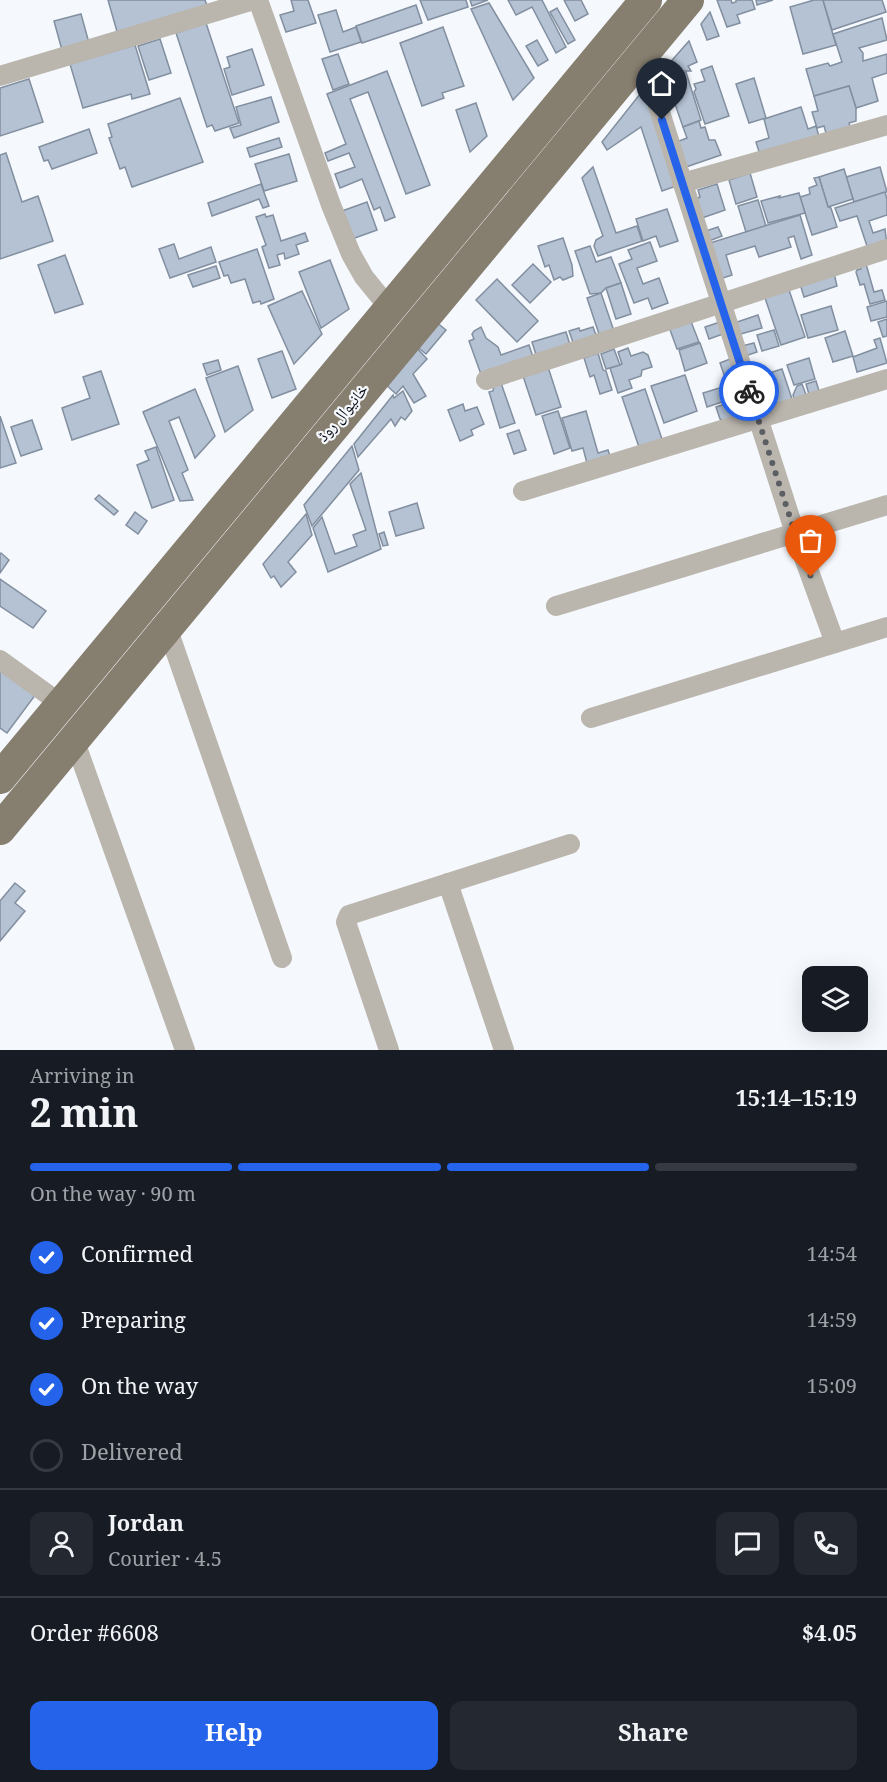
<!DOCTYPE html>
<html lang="en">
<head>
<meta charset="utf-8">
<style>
	body { margin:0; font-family:Georgia,"Noto Naskh Arabic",serif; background:#242831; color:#f1f3f6; height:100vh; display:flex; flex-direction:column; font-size:22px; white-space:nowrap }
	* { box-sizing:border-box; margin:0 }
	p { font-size:20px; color:#9ea1a6 }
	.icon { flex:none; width:33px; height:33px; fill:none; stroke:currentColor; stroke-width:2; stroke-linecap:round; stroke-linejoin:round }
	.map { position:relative; height:1050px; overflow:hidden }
	.drawer { display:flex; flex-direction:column; background:#171b24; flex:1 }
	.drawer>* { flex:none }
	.buttons { position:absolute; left:802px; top:966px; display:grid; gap:12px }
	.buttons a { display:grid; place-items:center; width:66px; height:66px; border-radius:12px; background:#171b24; box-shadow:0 6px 24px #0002; font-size:30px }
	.pin { position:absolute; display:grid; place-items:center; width:51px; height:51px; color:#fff; margin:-62px -26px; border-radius:50% 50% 50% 0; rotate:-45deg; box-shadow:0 0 6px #0007 }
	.pin .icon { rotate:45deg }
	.courier { position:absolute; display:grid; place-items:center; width:60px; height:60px; margin:-30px; border:4px solid #2563eb; border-radius:50%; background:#fff; color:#222; box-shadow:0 2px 8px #0007 }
	.overview em { font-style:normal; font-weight:700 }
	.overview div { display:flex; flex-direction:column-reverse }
	.overview { display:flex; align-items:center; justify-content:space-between; height:102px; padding:0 30px }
	h1 { font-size:39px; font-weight:700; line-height:45px }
	.bar { display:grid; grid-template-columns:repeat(4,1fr); gap:9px 6px; align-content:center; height:72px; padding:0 30px }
	.bar i { height:8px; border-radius:4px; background:#363941 }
	.bar .on { background:#2563eb }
	.bar p { grid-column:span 4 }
	.line { display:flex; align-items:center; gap:15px; padding:0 30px; border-top:2px solid #363941 }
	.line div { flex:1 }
	.round { display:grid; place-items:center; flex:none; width:63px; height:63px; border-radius:12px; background:#242831 }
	ol { padding:0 30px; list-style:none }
	li { display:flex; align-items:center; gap:18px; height:66px }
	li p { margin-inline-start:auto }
	li .icon { padding:6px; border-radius:50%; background:#2563eb; color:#fff; stroke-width:4 }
	li:last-child { color:#9ea1a6 }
	li i { width:33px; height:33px; border:3px solid #363941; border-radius:50% }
	.primary-button { display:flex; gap:12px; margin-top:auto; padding:12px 30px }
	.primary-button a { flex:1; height:69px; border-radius:12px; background:#2563eb; color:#fff; font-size:24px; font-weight:700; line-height:69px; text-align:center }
	.primary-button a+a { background:#242831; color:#f1f3f6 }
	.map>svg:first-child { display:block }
</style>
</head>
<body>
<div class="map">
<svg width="887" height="1050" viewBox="0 0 887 1050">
	<rect width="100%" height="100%" fill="#f5f8fc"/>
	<!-- building -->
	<g fill="#b4c2d3" stroke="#828fa0" stroke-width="1.5">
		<path d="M108 0H205L208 8 118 35Z"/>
		<path d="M291 0H308L316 23 286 32 280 15 294 11Z"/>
		<path d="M420 0H466L468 7 428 20Z"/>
		<path d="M470 0H488L472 6Z"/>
		<path d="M508 0H542L566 47 556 53 532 7 516 15Z"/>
		<path d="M564 0H581L588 14 575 21Z"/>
		<path d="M717 0H731L732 3 736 2V0H752L755 9 737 15 740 23 727 27Z"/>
		<path d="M756 0H773L757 5Z"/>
		<path d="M814 0H823L836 45 803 54 790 7Z"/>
		<path d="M823 0H882L886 12 832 30Z"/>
		<path d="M489 3 534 78 513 100 471 9Z"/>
		<path d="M416 5 422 23 362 43 356 26Z"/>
		<path d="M557 8 575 40 568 44 550 12Z"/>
		<path d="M336 10 343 32 356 27 361 42 330 52 318 15Z"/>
		<path d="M710 12 719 36 707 40 701 24Z"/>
		<path d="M81 14 89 43 62 50 54 21Z"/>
		<path d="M882 18 887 40 859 48 863 53V61L887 54V73L872 78 878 101 856 108 849 86 814 96 806 69 828 63 830 66 842 62 833 34Z"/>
		<path d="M206 23 239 123 215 131 212 125 207 127 176 33Z"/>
		<path d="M443 27 464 86 442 93 444 98 422 106 400 43Z"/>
		<path d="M160 39 171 73 149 80 138 46Z"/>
		<path d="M537 40 548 60 538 66 526 46Z"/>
		<path d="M689 41 697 62 688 66 691 71H683L668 76 672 89 657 94 653 82Z"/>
		<path d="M135 45 150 94 132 99 131 94 83 108 70 64Z"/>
		<path d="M252 49 264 85 232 95 224 69 230 67 227 57Z"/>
		<path d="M338 54 349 84 333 90 322 59Z"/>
		<path d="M712 66 729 116 705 124 694 92 696 89 694 84 705 81 701 70Z"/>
		<path d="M387 71 430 185 406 194 368 92 350 99 395 217 385 221 380 207 374 210 362 179 340 188 335 174 355 167 349 153 328 161 325 153 346 144 327 94Z"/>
		<path d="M686 72 701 120 683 127 674 101 661 106 658 95 676 89 673 81 677 79 675 76Z"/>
		<path d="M754 78 766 118 749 123 736 84Z"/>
		<path d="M29 79 43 122 0 136V88Z"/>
		<path d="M849 86 856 108V121L849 123 852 133 828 140 824 126 817 128 812 112 818 111 814 96Z"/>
		<path d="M644 89 676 186 662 191 641 127 607 150 602 142Z"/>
		<path d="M271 97 279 122 234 138 230 128 241 125 236 107Z"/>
		<path d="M180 98 203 162 132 187 125 167 120 169 109 138 112 137 108 124Z"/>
		<path d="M476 103 487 136 470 152 456 110Z"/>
		<path d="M801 107 808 129 816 126 820 140 761 158 756 142 769 138 764 119Z"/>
		<path d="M699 121 701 128 705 127 709 140H715L721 155 683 168 674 143 687 138 683 127Z"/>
		<path d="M89 129 97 153 52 169 48 160 44 161 39 147Z"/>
		<path d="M279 138 282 147 250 157 247 148Z"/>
		<path d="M6 153 22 202 38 196 53 241 0 259V155Z"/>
		<path d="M289 154 297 181 264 191 255 164Z"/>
		<path d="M593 167 616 233 637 226 642 241 598 256 594 246 596 240 603 236 582 178Z"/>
		<path d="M880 167 887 192 854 202 846 177Z"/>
		<path d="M844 169 853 199 828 207 819 177Z"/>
		<path d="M750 173 757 197 736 204 729 180Z"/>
		<path d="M819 177 828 207 831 208 837 227 812 235 800 197 810 194 809 188 817 185 814 178Z"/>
		<path d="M261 184 269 206 263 208 259 199 212 216 208 203Z"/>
		<path d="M717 184 725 210 702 218 696 199 700 197 698 190Z"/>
		<path d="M885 192 887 199V215L869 221 873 233 885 229 887 246 869 252 857 216 840 221 835 208Z"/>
		<path d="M799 193 805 213 768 223 761 201 780 196 779 198Z"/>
		<path d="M758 200 766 226 746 232 738 206Z"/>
		<path d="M367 202 377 230 352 239 342 211Z"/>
		<path d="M667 209 678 241 660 247 656 236 643 241 636 219Z"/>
		<path d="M265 214 266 217 273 215 281 241 305 233 308 241 296 245 299 254 285 259 284 253 277 255 280 265 269 268 262 247 266 245 256 217Z"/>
		<path d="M800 215 812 255 801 259 794 236 788 238 791 247 759 257 755 246 726 255 732 275 720 279 710 243Z"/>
		<path d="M718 227 722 236 709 241 706 231Z"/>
		<path d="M563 238 572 265 573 276 563 280 560 277 554 280 549 265 545 267 538 246Z"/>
		<path d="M650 242 657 261 637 268 643 284 659 278 668 303 652 309 648 298 634 303 619 264 632 259 628 250Z"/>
		<path d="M174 244 179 259 211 247 216 262 170 278 159 249Z"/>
		<path d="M590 246 596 262 611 257 621 283 606 288 601 293 590 294 575 251Z"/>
		<path d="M257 249 274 299 261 304 260 301 253 303 245 279 231 283 228 275 224 276 219 262Z"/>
		<path d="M65 255 83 304 55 313 38 265Z"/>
		<path d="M330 260 349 309 321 328 299 272Z"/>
		<path d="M533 264 551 282 530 303 512 285Z"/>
		<path d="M866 264 874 292 882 290 885 300 870 304 864 284 860 285 856 272 857 270 861 269 860 266Z"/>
		<path d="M216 266 220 278 193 287 188 275Z"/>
		<path d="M834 273 837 286 804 297 800 284Z"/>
		<path d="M497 279 538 321 517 342 476 300Z"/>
		<path d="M621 283 631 314 616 319 606 288Z"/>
		<path d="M788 287 805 337 781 345 764 295Z"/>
		<path d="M302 291 322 334 294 364 268 306Z"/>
		<path d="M601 293 615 334 575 348 569 331 579 328 580 331 593 327 596 335 599 334 587 298Z"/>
		<path d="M887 301V317L871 321 867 307Z"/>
		<path d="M831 306 838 330 808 338 801 315Z"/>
		<path d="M758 315 762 328 737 335 734 323Z"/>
		<path d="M690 319 699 342 677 349 669 327Z"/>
		<path d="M887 319V336L883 337 878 322Z"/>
		<path d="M435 321 446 330 426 354 415 345Z"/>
		<path d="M720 322 723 334 709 339 705 327Z"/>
		<path d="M481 327 486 338 498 347 501 355 529 345 534 360 482 377 469 341 474 339 472 334 474 331Z"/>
		<path d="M774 330 779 346 762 351 757 335Z"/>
		<path d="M845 331 853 356 833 362 825 338Z"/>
		<path d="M566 332 571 348 537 358 532 342Z"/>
		<path d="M880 338 887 363 857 372 853 357 877 348 874 340Z"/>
		<path d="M700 343 707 363 685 371 679 350Z"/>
		<path d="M754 343 757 352 745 356 742 346Z"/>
		<path d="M415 346 427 359 413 374 426 396 414 403 403 386 396 394 382 381Z"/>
		<path d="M628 348 631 356 643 352 648 355 652 367 642 370 641 376 629 380 632 388 618 393 610 368 622 364 618 352Z"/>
		<path d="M614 349 620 365 606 369 601 354Z"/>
		<path d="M282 351 296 389 272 398 258 359Z"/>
		<path d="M598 353 603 370 606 371 612 390 600 394 594 375 590 377 584 358Z"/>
		<path d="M809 358 815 379 794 385 787 365Z"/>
		<path d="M730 359 739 386 729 389 720 363Z"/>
		<path d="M218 360 221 370 207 375 203 364Z"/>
		<path d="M238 366 253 410 225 432 206 378Z"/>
		<path d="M548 367 561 407 536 415 523 376Z"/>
		<path d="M782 369 794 405 772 412 760 376Z"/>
		<path d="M101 371 119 424 72 440 62 408 90 398 83 377Z"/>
		<path d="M685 375 697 411 664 423 651 386Z"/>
		<path d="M759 376 770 410 760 414 748 379Z"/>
		<path d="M816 381 820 394 810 398 806 384Z"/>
		<path d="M501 383 515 423 500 428 489 392 493 391 494 385Z"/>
		<path d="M802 384 808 400 796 404 793 395 797 386Z"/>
		<path d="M739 386 742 397 730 401 727 390Z"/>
		<path d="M723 387 728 400 707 407 703 393Z"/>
		<path d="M195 389 215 436 195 458 179 417 169 421 188 470 182 473 193 500 180 501 143 412Z"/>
		<path d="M645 389 664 445 641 453 622 397Z"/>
		<path d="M403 391 412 411 405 420 401 417 395 426 391 419 358 457 354 444 393 395 394 398Z"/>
		<path d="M744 398 750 416 728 423 720 419 716 407Z"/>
		<path d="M463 404 465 411 477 407 484 424 471 430 473 435 460 441 448 410Z"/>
		<path d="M558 411 570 448 554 454 542 416Z"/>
		<path d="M586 411 598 453 608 450 611 460 588 467 583 448 572 451 562 418Z"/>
		<path d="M0 416 16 463 0 468Z"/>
		<path d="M32 420 42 449 21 456 11 427Z"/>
		<path d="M519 430 526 450 514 454 507 434Z"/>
		<path d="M352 446 359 470 312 526 304 505Z"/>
		<path d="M156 447 174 500 152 508 137 465 149 460 145 451Z"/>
		<path d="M361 473 381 549 328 572 313 528 322 517 335 554 357 546 353 535 366 530 350 484Z"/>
		<path d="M99 495 118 511 114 515 95 499Z"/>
		<path d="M417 503 424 528 396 536 389 512Z"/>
		<path d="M135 512 147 521 138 534 126 525Z"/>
		<path d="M306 514 312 535 288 562 296 572 281 587 274 576 271 578 263 564Z"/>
		<path d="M384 532 388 545 383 546 379 534Z"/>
		<path d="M1 553 9 560 0 573V554Z"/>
		<path d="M0 579 46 611 33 628 0 606Z"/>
		<path d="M0 667 36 694 7 733 0 728Z"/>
		<path d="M15 883 25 891 15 903 25 911 0 941V901Z"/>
	</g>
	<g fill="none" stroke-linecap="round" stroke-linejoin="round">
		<!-- minor -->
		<g stroke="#bab5ad" stroke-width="20">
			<path d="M258 0 331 205 351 254 364 277 390 309"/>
			<path d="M642 56 795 533 835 643"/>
			<path d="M0 76 254 0"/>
			<path d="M682 183 887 125"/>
			<path d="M486 380 887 249"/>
			<path d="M523 491 887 379"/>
			<path d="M556 606 887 505"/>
			<path d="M167 627 282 958"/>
			<path d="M0 660 61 704"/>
			<path d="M591 718 887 627"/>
			<path d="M74 739 185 1050"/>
			<path d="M448 883 504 1050"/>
			<path d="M389 1050 346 922 349 915 570 844"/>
		</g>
		<!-- primary -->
		<g stroke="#867e6f" stroke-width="32">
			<path d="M0 778 646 0"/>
			<path d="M0 829 688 0"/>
		</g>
	</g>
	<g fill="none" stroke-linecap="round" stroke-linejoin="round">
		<!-- done -->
		<path stroke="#5b5f64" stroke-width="6" stroke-dasharray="0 10.8" d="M749 391 795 533 811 577"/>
		<!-- route -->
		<path stroke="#2563eb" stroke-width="8" d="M662 120 749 391"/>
	</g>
	<g text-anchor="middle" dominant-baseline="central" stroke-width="4.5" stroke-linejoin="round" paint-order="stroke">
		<!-- street labels -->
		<g font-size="16" fill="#080c12" stroke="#f5f8fc">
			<text transform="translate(344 414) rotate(-50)">خانیوال روڈ</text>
		</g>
	</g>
</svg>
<div class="buttons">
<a><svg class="icon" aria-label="layers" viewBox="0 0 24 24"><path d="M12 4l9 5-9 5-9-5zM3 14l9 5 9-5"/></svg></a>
</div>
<div class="pin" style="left:811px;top:577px;background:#ea580c"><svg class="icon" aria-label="bag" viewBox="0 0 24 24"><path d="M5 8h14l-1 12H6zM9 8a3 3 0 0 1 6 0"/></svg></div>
<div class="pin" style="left:662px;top:120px;background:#1f2937"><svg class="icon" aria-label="home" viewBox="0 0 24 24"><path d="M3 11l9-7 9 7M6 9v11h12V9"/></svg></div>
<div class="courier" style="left:749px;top:391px"><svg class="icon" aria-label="bike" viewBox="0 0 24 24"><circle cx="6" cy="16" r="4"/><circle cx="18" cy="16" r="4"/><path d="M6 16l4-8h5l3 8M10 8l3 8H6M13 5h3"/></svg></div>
</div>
<section class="drawer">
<div class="overview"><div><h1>2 min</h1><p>Arriving in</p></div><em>15:14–15:19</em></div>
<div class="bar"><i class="on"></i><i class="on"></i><i class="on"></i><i></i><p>On the way · 90 m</p></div>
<ol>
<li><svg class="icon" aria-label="check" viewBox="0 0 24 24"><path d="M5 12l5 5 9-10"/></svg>Confirmed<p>14:54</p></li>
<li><svg class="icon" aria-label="check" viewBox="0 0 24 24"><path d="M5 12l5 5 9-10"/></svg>Preparing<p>14:59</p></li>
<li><svg class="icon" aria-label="check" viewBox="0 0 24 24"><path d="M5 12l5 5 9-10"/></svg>On the way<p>15:09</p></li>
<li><i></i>Delivered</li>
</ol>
<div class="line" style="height:108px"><a class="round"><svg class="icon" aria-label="person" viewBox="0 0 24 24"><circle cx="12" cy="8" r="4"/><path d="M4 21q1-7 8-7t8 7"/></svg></a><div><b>Jordan</b><p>Courier · 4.5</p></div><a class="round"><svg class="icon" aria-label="chat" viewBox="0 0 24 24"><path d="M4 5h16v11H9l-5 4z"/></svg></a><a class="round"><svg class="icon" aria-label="phone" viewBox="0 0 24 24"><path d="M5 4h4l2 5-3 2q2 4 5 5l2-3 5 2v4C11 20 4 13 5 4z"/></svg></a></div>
<div class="line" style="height:78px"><div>Order #6608</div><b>$4.05</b></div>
<div class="primary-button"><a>Help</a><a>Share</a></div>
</section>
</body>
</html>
